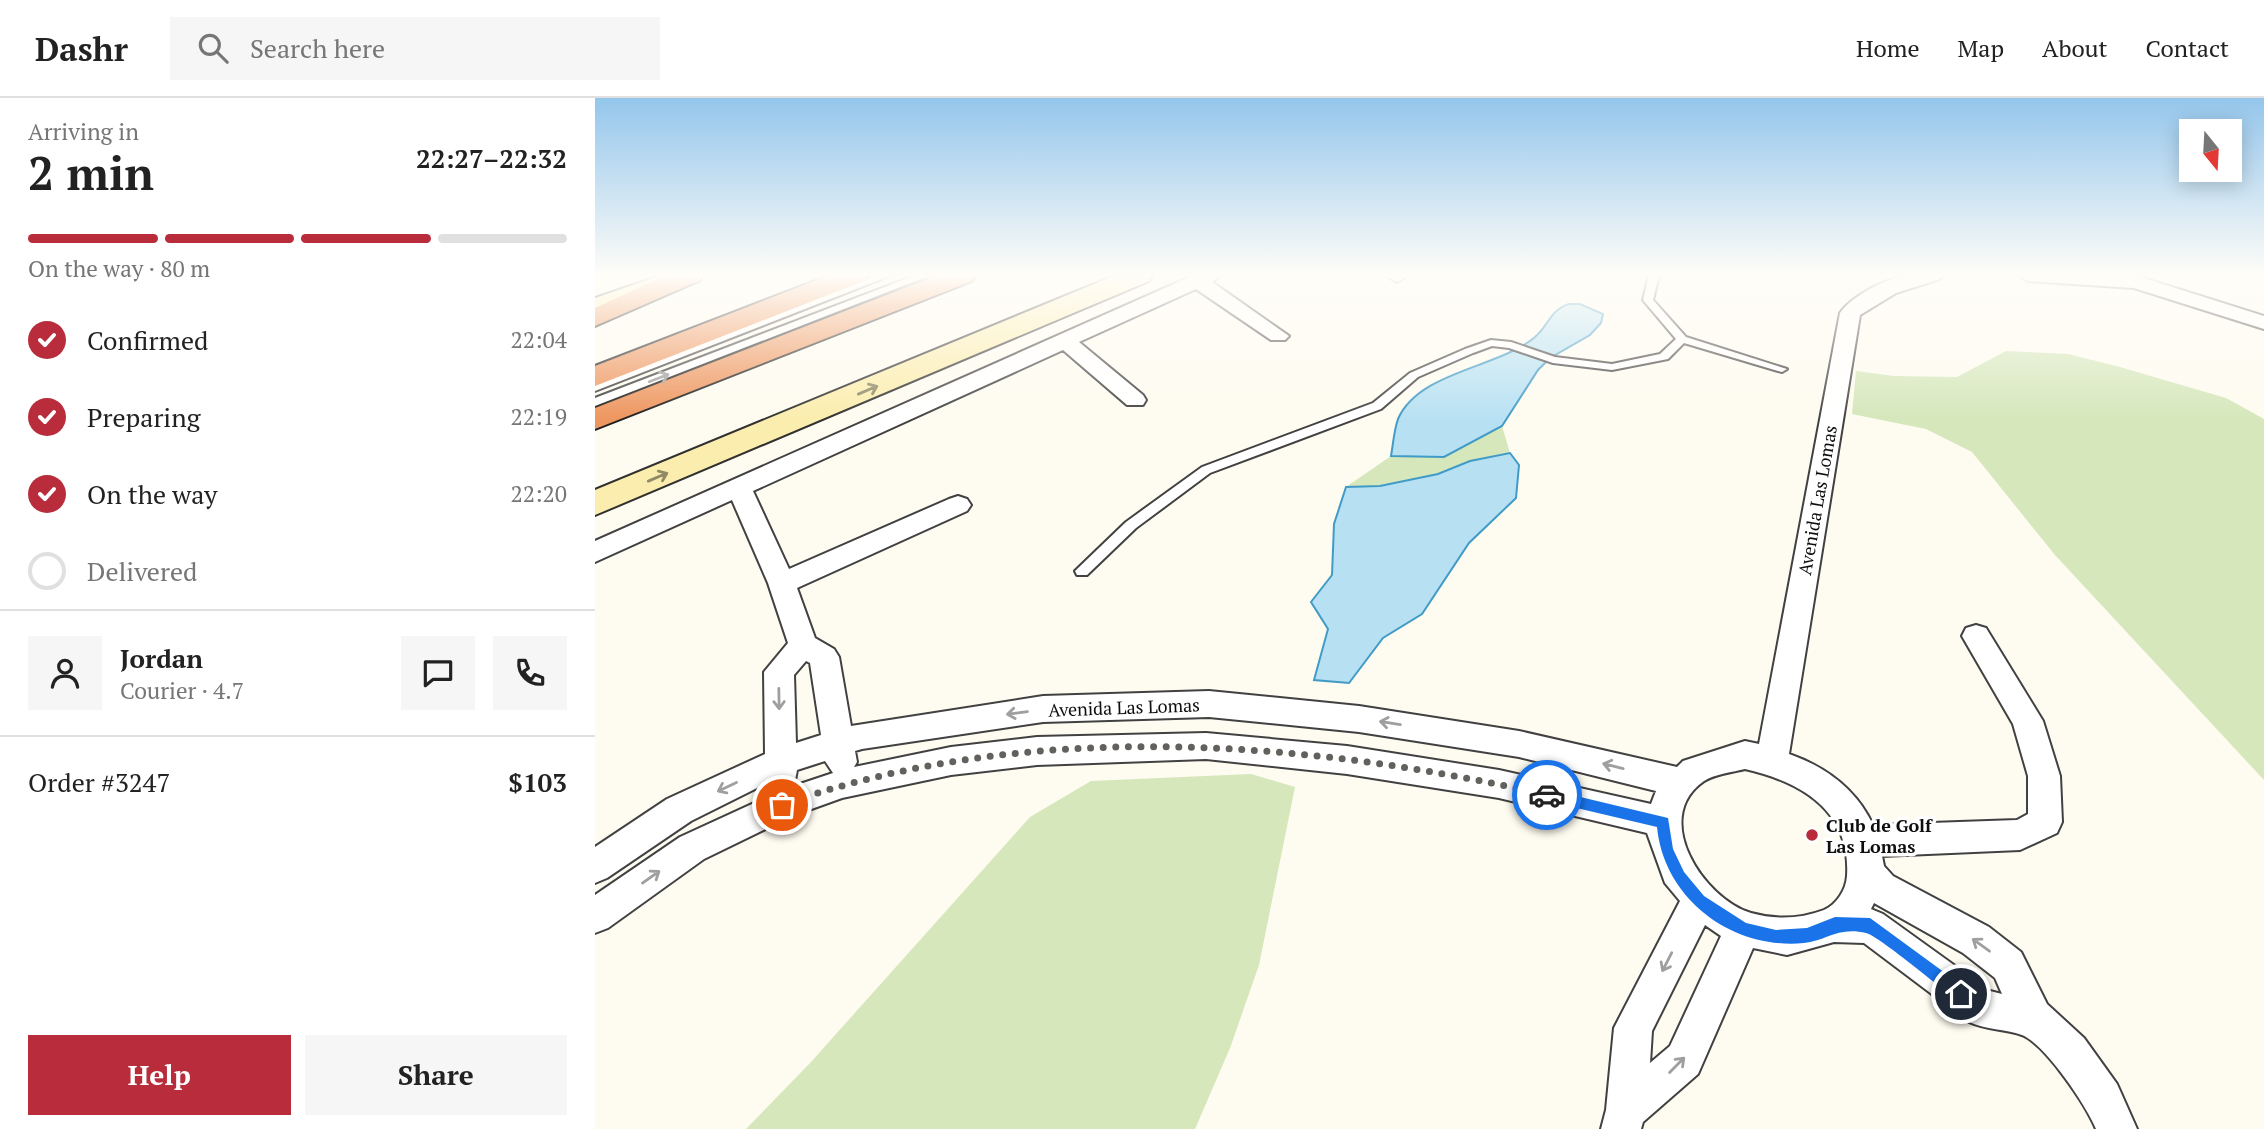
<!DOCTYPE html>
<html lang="en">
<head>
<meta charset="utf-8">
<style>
	body { margin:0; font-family:"PT Serif",serif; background:#f6f6f6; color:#222; height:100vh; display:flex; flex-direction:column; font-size:26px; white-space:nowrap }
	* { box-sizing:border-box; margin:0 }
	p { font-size:23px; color:#767676 }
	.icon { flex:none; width:38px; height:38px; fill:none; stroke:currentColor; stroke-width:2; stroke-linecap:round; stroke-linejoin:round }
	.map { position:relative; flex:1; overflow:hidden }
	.drawer { display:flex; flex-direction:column; background:#fff; width:595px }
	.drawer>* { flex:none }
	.needle { width:46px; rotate:162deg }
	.fabs { position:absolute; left:1584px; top:21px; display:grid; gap:14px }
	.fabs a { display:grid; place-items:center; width:63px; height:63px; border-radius:0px; background:#fff; box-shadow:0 4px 18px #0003; font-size:35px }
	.pin { position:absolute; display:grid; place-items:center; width:60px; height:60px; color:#fff; margin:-30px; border:4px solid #fff; border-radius:50%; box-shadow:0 2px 7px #0007 }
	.courier { position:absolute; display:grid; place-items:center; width:70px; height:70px; margin:-35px; border:5px solid #1a73e8; border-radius:50%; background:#fff; color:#222; box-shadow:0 2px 9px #0007 }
	.head em { font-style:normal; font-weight:800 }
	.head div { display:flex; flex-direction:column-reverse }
	.head { display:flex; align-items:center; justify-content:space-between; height:119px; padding:0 28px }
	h1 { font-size:46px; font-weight:800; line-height:52px }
	.bar { display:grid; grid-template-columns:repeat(4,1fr); gap:10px 7px; align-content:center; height:84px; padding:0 28px }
	.bar i { height:9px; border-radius:5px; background:#e0e0e0 }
	.bar .on { background:#b82c3c }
	.bar p { grid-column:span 4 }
	.line { display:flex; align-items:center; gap:18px; padding:0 28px; border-top:2px solid #e0e0e0 }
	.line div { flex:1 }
	.round { display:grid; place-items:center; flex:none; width:74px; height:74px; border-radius:0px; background:#f6f6f6 }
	ol { padding:0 28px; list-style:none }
	li { display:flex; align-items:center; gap:21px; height:77px }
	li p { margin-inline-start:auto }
	li .icon { padding:7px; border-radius:50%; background:#b82c3c; color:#fff; stroke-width:4 }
	li:last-child { color:#767676 }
	li i { width:38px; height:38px; border:4px solid #e0e0e0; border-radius:50% }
	.cta { display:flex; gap:14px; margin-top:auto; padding:14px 28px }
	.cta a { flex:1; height:80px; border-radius:0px; background:#b82c3c; color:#fff; font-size:28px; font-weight:800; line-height:80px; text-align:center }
	.cta a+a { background:#f6f6f6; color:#222 }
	header { display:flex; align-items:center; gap:42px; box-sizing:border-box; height:98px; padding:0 35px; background:#fff; border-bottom:2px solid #e0e0e0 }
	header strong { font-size:33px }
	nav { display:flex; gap:38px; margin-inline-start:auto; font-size:24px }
	.search { width:490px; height:63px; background:#f6f6f6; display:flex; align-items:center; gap:18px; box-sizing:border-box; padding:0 24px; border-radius:0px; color:#767676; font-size:26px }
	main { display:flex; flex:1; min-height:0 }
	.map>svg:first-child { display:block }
</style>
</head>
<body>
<header>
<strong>Dashr</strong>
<div class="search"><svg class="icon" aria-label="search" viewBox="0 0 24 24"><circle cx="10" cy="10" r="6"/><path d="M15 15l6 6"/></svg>Search here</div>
<nav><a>Home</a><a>Map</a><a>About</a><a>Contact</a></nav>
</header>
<main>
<section class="drawer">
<div class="head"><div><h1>2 min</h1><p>Arriving in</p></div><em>22:27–22:32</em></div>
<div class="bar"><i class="on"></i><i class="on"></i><i class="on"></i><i></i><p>On the way · 80 m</p></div>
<ol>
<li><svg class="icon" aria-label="check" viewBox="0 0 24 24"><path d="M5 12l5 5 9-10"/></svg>Confirmed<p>22:04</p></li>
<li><svg class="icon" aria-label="check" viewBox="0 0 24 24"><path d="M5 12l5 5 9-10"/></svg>Preparing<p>22:19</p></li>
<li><svg class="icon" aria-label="check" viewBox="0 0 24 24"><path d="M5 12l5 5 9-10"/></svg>On the way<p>22:20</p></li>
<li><i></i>Delivered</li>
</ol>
<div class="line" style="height:126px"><a class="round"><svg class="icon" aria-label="person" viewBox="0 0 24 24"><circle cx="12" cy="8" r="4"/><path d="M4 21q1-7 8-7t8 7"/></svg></a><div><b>Jordan</b><p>Courier · 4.7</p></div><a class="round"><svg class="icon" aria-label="chat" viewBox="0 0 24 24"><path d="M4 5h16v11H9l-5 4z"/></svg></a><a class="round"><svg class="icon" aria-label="phone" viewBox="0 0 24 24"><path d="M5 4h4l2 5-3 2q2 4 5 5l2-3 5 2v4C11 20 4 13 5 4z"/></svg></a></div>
<div class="line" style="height:91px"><div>Order #3247</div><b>$103</b></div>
<div class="cta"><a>Help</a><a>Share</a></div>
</section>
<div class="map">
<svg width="1669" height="1031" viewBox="0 0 1669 1031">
	<rect width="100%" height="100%" fill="#fefbf0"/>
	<!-- green -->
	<g fill="#d5e7bb">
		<path d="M1411 253 1473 256 1525 269 1631 300 1669 321V682L1460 457 1377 354 1331 331 1257 316 1261 273 1299 278 1362 279Z"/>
		<path d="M907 328 915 355 875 363 843 376 785 388 751 389 796 358 849 359Z"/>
		<path d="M656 676 700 689 664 867 635 950 600 1031H151L216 964 435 719 496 683Z"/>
	</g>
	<!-- water -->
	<g fill="#b7e1f3" stroke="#419bc7" stroke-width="2">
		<path d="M974 206H985L1008 216 1006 225 995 237 955 260 943 272 907 328 849 359 796 358C798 347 799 332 803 321 824 273 904 270 940 239 954 227 955 212 974 206Z"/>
		<path d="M915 355 924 367 921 400 874 445 827 516 788 540 754 585 719 582 733 531 716 504 737 477 739 426 751 389 785 388 843 376 875 363Z"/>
	</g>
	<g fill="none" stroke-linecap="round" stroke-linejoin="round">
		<!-- service casing -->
		<g stroke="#414141" stroke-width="4">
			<g id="service">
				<path d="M282 177H297L0 293V286Z"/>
				<path d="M321 177H336L0 308V300Z"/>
				<path d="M1054 177H1064L1058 202 1091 239 1192 271 1187 274 1183 273 1089 245 1073 261 1017 272 958 265 914 250 897 248 878 255 823 279 786 311 615 375 541 430 492 477H482L480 473 531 424 607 369 778 305 815 275 870 251 896 242 916 244 960 259 1017 266 1065 256 1081 241 1048 202Z"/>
			</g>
		</g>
		<!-- minor casing -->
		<g stroke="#414141" stroke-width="4">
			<g id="minor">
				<path d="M599 177H626L617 184 694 238 690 242H676L601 191 484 244 548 297 551 302 548 307H532L468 252 158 393 194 471 354 401 363 398 372 401 376 407 372 413 202 490 220 540 239 551 244 559 256 628 448 598 614 593 764 608 924 633 1082 669 1088 663 1150 643 1164 646 1245 215C1257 198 1287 183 1308 178 1320 175 1335 177 1348 177L1345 181 1301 195 1265 217 1194 656C1231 669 1261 691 1278 727L1422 722 1433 716V678L1418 626 1367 538 1371 530 1381 527 1391 530 1448 623 1465 678 1467 724 1462 735 1425 752 1287 758 1289 768 1298 778 1394 829 1426 854 1452 906 1489 940 1522 986 1542 1031H1501C1491 1007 1451 947 1427 937 1410 931 1391 932 1374 924L1269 845 1239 844 1192 857 1158 850 1103 976 1048 1024 1046 1031H1006L1011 1012 1019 930 1085 803 1070 785 1052 735 904 700 752 676 611 661 442 667 356 677 247 700 197 718 109 761 13 830 0 835V797L85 739 183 694 175 691 172 685 96 723 12 780 0 785V749L72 701 170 656 169 574 193 545 173 485 137 402 0 464V443ZM211 563 215 565 226 637 201 645 199 577ZM614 619 764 634 924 659 1061 693 1056 706 904 672 752 648 611 635 442 639 356 649 259 669 262 664 260 653 267 651 448 624ZM230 663 238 675 199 688 202 672ZM1150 671C1207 684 1256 713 1252 778 1251 792 1242 806 1229 812 1205 821 1181 822 1156 815 1109 801 1055 720 1109 683 1120 676 1138 674 1150 671ZM1279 805 1368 855 1400 880 1407 896 1395 893 1288 816 1276 811ZM1110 827 1126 838 1075 948 1055 965 1057 933Z"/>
				<path d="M790 177H811L812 178 802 184Z"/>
				<path d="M1423 177H1539L1669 218V231L1539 190 1433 183Z"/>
			</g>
		</g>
		<!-- secondary casing -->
		<g stroke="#303030" stroke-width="4">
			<g id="secondary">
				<path d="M67 177H108L104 183 0 217V200Z"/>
				<path d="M521 177H558L554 183 0 417V392Z"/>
			</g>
		</g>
		<!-- motorway casing -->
		<g stroke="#1f1f1f" stroke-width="4">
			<g id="motorway">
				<path d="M71 177 105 178 101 184 0 228V210Z"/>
				<path d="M235 177H273L269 183 0 288V268Z"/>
				<path d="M343 177H381L377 183 0 331V310Z"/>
			</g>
		</g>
		<!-- service -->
		<use href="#service" fill="#fff" fill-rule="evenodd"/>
		<!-- minor -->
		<use href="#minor" fill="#fff" fill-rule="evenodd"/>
		<!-- secondary -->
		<use href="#secondary" fill="#fbedae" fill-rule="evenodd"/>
		<!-- motorway -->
		<use href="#motorway" fill="#ee965f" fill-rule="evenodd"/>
	</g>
	<!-- one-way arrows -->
	<defs><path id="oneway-shaft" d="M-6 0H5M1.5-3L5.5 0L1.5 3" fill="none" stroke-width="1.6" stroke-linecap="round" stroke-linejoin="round" transform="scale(1.75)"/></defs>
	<g stroke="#9f9f9f">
		<use href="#oneway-shaft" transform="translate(64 280) rotate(-21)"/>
		<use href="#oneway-shaft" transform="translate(184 601) rotate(89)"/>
		<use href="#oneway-shaft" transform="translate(422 615) rotate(172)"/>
		<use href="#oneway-shaft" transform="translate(795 625) rotate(-171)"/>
		<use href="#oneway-shaft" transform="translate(1018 668) rotate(-166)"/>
		<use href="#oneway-shaft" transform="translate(132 689) rotate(155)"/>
		<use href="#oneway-shaft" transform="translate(56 779) rotate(-35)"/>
		<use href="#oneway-shaft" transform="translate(1386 847) rotate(-144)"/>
		<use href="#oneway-shaft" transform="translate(1072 864) rotate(117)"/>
		<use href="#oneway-shaft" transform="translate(1082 967) rotate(-45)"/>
	</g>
	<g stroke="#908966">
		<use href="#oneway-shaft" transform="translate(273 292) rotate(-23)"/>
		<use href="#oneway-shaft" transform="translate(63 379) rotate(-23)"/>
	</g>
	<!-- sky -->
	<linearGradient id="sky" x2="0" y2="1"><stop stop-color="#94c6ec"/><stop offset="0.55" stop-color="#fffdf8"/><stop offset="1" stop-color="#fffdf8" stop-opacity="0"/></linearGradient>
	<rect width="1669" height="322" fill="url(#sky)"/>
	<!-- route -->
	<path fill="#1a73e8" d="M952 691 1073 720 1078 751 1089 774 1109 798 1151 825 1181 832 1212 830 1240 819 1275 820 1372 891 1374 896 1372 901 1366 904 1361 901C1345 890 1284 838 1271 835 1244 828 1230 843 1209 845 1137 852 1069 801 1062 729L952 703 946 697Z"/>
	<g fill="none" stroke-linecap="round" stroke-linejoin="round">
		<!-- done -->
		<path stroke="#62615d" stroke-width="7" stroke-dasharray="0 12.6" d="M187 707C427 621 708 641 952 697"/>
	</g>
	<!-- markers -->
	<circle fill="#b82c3c" stroke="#fff" stroke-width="2.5" cx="1217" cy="737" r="7"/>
	<g text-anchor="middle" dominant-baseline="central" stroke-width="7" stroke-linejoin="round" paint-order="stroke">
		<!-- street labels -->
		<g font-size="18" fill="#0e0e0e" stroke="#fff">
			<text transform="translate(1222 402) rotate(-80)">Avenida Las Lomas</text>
			<text transform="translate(529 609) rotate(-2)">Avenida Las Lomas</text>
		</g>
		<!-- poi labels -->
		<g font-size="18" font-weight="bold" fill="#0e0e0e" stroke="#fff" text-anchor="start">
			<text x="1231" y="727">Club de Golf<tspan x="1231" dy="21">Las Lomas</tspan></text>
		</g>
	</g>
</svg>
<div class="fabs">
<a><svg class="needle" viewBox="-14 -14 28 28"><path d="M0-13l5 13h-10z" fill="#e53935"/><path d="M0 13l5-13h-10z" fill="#767676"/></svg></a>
</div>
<div class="pin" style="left:187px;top:707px;background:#ea580c"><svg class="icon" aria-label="bag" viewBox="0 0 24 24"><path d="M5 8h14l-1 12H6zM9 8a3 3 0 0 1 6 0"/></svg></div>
<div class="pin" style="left:1366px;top:896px;background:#1f2937"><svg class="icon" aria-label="home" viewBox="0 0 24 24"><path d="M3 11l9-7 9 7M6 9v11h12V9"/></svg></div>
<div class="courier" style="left:952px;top:697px"><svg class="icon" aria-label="car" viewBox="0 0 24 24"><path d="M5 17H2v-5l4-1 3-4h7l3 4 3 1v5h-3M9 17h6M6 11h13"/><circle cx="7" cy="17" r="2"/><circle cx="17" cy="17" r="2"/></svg></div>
</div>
</main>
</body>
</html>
